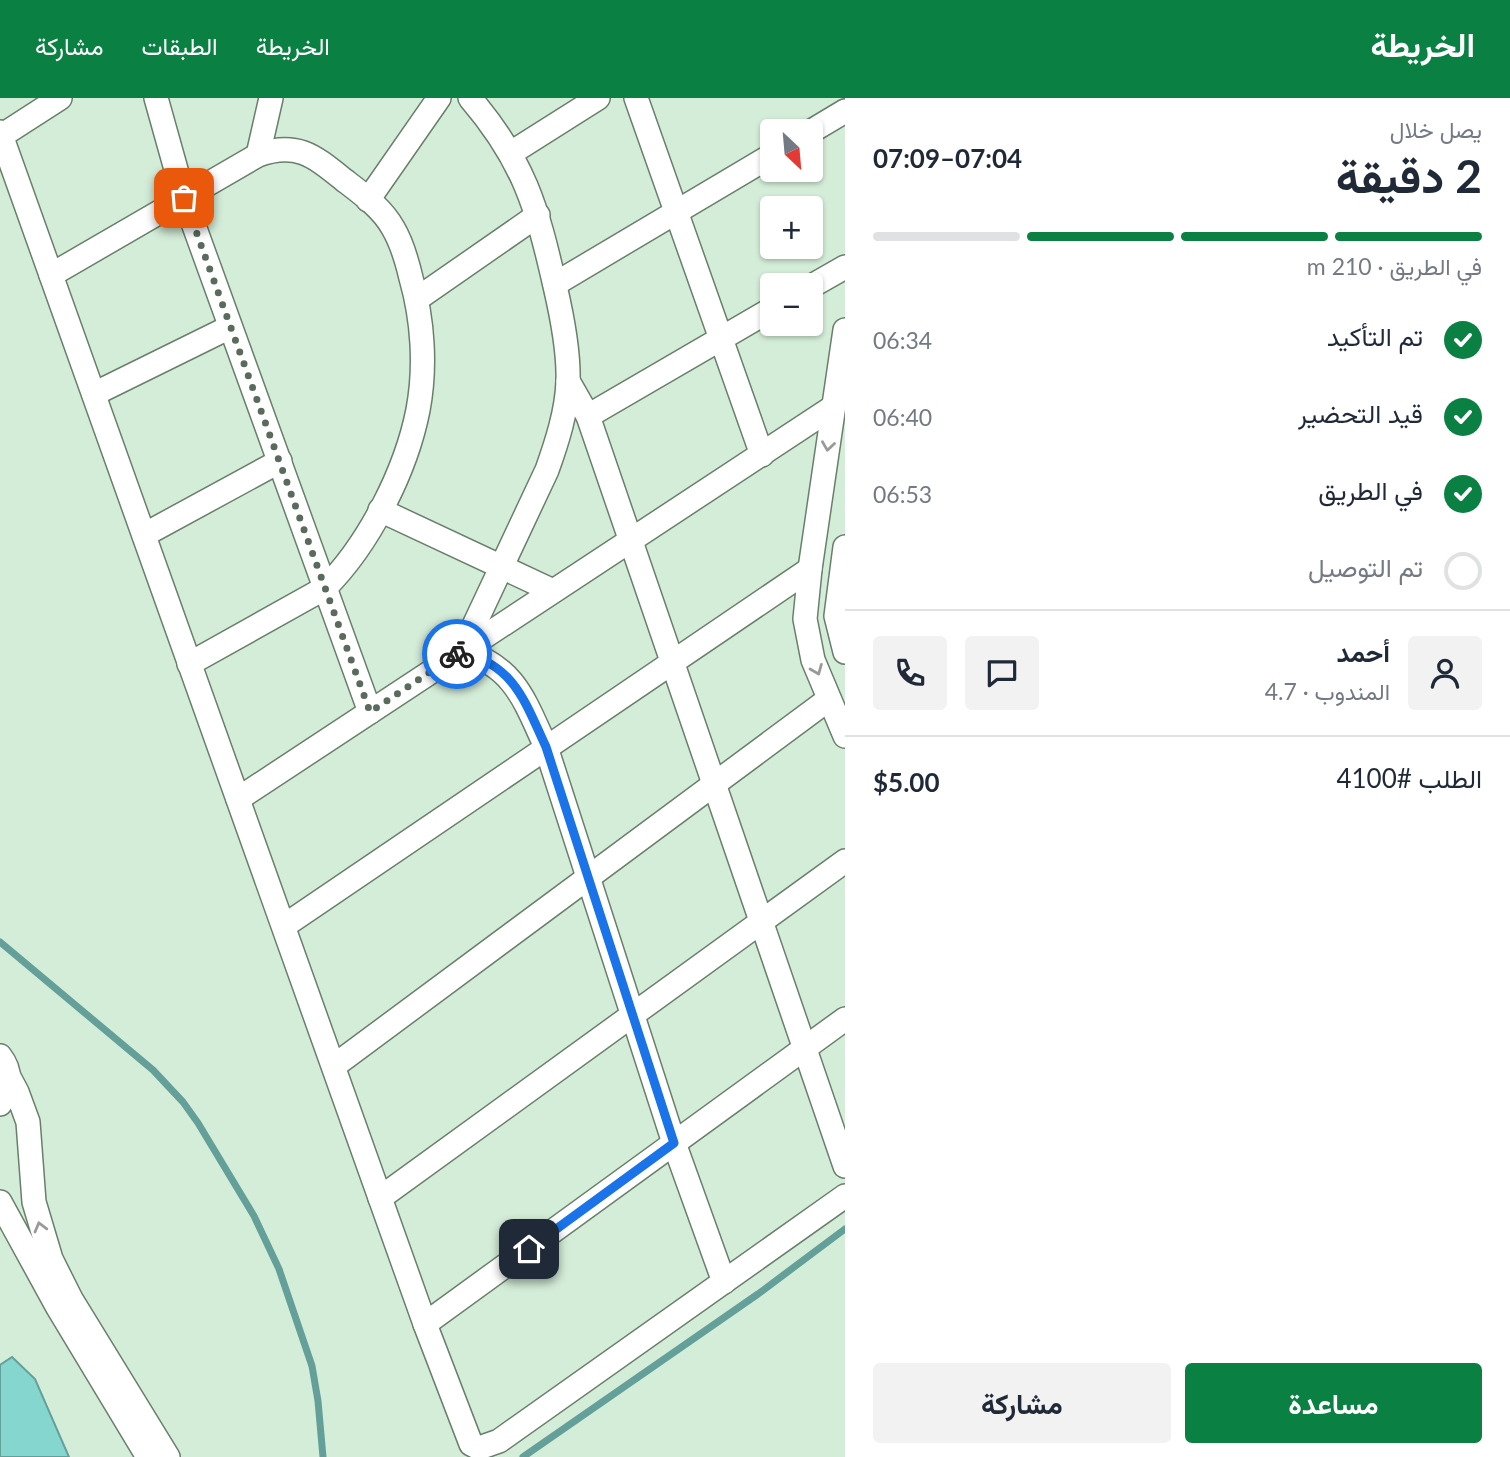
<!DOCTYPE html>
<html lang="ar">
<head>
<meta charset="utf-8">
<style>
	body { margin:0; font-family:Lato,Vazirmatn,sans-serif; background:#f2f2f3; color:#1f2937; direction:rtl; height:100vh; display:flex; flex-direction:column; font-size:26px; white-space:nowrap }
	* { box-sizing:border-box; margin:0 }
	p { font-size:23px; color:#747a83 }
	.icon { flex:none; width:38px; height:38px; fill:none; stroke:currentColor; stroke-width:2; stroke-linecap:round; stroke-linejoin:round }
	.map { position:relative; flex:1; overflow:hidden; direction:ltr }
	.details { display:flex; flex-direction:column; background:#fff; width:665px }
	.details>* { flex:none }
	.needle { width:46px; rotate:154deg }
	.buttons { position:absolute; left:760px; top:21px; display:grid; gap:14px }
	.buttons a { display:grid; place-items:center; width:63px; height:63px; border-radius:7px; background:#fff; box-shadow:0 2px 5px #0004; font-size:35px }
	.pin { position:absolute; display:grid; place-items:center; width:60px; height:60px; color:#fff; margin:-30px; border-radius:14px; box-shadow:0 4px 10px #0006 }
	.courier { position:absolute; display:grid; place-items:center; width:70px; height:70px; margin:-35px; border:5px solid #1a73e8; border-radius:50%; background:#fff; color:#222; box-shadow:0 2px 9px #0007 }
	.head em { font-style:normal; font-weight:700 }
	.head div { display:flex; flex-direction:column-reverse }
	.head { display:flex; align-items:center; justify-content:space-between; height:119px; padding:0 28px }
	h1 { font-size:46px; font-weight:700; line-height:52px }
	.bar { display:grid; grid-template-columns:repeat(4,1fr); gap:10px 7px; align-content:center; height:84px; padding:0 28px }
	.bar i { height:9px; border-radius:5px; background:#e0e1e3 }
	.bar .selected { background:#0b8043 }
	.bar p { grid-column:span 4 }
	.line { display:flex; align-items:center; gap:18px; padding:0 28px; border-top:2px solid #e0e1e3 }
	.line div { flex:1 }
	.round { display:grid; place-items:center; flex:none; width:74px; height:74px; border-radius:7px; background:#f2f2f3 }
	ol { padding:0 28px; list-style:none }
	li { display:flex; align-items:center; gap:21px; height:77px }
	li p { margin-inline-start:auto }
	li .icon { padding:7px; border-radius:50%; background:#0b8043; color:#fff; stroke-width:4 }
	li:last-child { color:#747a83 }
	li i { width:38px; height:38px; border:4px solid #e0e1e3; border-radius:50% }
	.cta { display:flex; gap:14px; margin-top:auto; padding:14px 28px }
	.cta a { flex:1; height:80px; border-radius:7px; background:#0b8043; color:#fff; font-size:28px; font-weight:700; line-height:80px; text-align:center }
	.cta a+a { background:#f2f2f3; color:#1f2937 }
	header { display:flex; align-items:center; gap:42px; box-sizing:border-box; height:98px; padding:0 35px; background:#0b8043; color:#fff }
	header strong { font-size:33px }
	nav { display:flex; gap:38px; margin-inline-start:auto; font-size:24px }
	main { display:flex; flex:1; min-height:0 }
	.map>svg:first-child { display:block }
</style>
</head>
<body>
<header>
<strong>الخريطة</strong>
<nav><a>الخريطة</a><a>الطبقات</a><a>مشاركة</a></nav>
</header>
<main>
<section class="details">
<div class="head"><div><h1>2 دقيقة</h1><p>يصل خلال</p></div><em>07:04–07:09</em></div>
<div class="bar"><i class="selected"></i><i class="selected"></i><i class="selected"></i><i></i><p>في الطريق · 210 m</p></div>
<ol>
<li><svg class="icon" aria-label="check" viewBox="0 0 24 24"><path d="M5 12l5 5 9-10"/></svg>تم التأكيد<p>06:34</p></li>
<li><svg class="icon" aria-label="check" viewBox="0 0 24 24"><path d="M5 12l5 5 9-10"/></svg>قيد التحضير<p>06:40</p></li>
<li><svg class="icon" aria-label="check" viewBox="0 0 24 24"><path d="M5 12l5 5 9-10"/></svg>في الطريق<p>06:53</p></li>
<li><i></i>تم التوصيل</li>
</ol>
<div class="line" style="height:126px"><a class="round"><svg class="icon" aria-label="person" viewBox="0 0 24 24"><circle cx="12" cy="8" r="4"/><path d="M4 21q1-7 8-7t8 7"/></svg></a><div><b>أحمد</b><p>المندوب · 4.7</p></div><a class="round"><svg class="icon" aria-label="chat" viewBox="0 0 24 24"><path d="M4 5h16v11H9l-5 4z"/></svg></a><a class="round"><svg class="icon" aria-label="phone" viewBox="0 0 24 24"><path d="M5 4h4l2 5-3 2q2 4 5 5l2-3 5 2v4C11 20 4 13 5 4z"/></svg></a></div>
<div class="line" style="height:91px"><div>الطلب #4100</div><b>$5.00</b></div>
<div class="cta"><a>مساعدة</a><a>مشاركة</a></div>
</section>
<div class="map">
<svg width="845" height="1359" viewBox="0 0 845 1359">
	<rect width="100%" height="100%" fill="#d4edd8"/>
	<!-- water -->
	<path fill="#84d6cf" stroke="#64a099" stroke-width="2" d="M12 1259 35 1281 69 1359H0V1267Z"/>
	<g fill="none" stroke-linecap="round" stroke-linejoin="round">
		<!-- stream -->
		<g stroke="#64a099" stroke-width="7">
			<path d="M0 844 153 972 183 1004 198 1025 254 1118 279 1171 312 1268 318 1303 323 1359"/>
			<path d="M523 1359 758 1196 845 1131"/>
		</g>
		<!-- street casing -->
		<g stroke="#697f6c" stroke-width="26">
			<g id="street">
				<path d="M156 0 184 100 370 614"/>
				<path d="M470 0C524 63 537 109 555 188 562 218 569 252 568 283 567 313 557 344 547 372L462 553C515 568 525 604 546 649L674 1045 724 1184"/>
				<path d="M636 0 762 357"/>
				<path d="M0 34 425 1226 471 1346 479 1350 499 1343 845 1098"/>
				<path d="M810 34 845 13"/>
				<path d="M1 38 60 0"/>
				<path d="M511 55 598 0"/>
				<path d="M258 57 271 0"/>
				<path d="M368 102 439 0"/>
				<path d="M51 177 258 57C297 43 314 58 344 82 361 95 382 110 393 130 402 145 407 163 411 180 423 222 426 269 418 312 406 373 369 446 325 490L189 566"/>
				<path d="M555 186 772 57"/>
				<path d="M810 189 845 169"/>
				<path d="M417 201 538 117"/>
				<path d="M845 232 810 471 805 521 813 562 845 638"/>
				<path d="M568 283 588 318 845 1068"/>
				<path d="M94 296 230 229"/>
				<path d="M588 318 772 211"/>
				<path d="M380 412 553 493"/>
				<path d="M144 437 280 363"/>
				<path d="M845 449 836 518 845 554"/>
				<path d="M238 701 833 309"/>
				<path d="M284 828 810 471"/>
				<path d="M0 958C12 973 11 991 0 1006"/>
				<path d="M334 968 829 601"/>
				<path d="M9 979 17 994 28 1024 34 1104 51 1161 71 1201 168 1359"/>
				<path d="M380 1100 845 763"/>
				<path d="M0 1104 57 1208 148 1359"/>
				<path d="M425 1226 845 921"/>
			</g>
		</g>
		<!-- street -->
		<use href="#street" stroke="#fff" stroke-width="23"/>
	</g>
	<!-- one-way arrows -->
	<defs><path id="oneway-chevron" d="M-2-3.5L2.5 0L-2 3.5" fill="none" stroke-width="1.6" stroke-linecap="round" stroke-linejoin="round" transform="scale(1.75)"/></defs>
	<g stroke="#989c98">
		<use href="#oneway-chevron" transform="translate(828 348) rotate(98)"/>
		<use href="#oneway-chevron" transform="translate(817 572) rotate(68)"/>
		<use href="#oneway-chevron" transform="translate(40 1129) rotate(-105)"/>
	</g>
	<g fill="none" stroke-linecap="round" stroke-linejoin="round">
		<!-- done -->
		<path stroke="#5a6a5d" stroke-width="7" stroke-dasharray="0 12.6" d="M184 100 370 614 457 556"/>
		<!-- route -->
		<path stroke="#1a73e8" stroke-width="9" d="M457 556 462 554C515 568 525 604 546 649L674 1045 529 1151"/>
	</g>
</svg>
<div class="buttons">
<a><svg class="needle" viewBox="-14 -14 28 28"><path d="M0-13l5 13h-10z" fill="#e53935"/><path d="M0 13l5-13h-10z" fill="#747a83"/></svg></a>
<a>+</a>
<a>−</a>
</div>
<div class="pin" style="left:184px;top:100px;background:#ea580c"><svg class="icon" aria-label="bag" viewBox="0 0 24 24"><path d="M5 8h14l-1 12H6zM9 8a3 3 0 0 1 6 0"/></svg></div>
<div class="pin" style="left:529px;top:1151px;background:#1f2937"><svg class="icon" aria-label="home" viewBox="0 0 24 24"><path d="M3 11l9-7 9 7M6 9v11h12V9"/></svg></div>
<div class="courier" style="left:457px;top:556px"><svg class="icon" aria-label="bike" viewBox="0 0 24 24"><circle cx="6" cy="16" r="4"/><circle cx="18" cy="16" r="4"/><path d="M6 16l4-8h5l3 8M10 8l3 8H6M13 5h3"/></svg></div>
</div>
</main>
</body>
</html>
